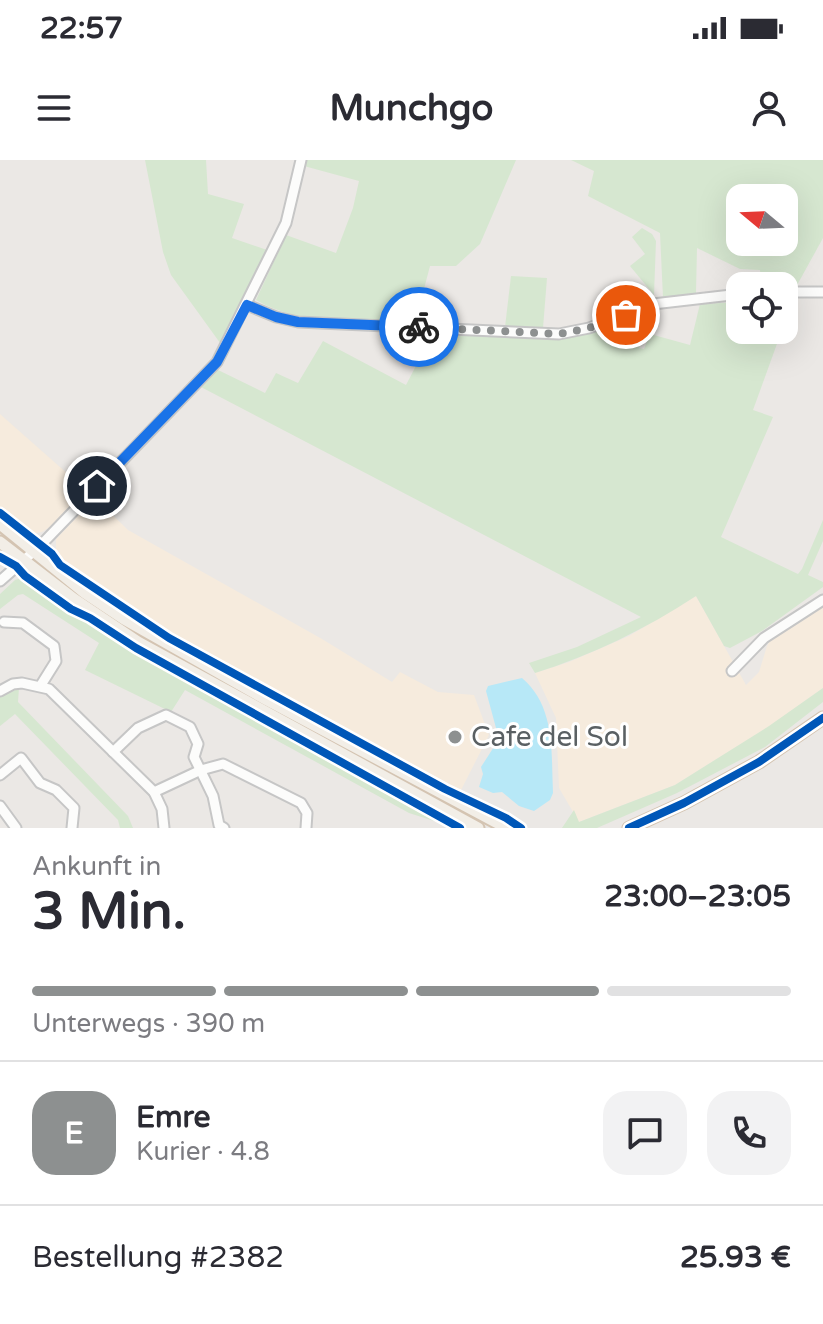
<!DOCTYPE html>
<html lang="de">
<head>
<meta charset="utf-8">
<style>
	body { margin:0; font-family:"Varela Round",sans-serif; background:#f2f2f3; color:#2b2b33; height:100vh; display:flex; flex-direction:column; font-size:30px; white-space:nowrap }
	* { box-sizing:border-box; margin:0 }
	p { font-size:26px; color:#7c7c81 }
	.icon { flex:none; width:44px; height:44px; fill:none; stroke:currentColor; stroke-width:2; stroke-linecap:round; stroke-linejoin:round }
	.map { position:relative; height:668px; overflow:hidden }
	.details { display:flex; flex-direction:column; background:#fff; flex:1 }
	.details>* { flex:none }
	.needle { width:52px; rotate:289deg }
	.buttons { position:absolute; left:726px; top:24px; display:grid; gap:16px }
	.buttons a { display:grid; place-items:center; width:72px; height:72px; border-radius:16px; background:#fff; box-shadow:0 8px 32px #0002; font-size:40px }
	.pin { position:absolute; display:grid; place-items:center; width:68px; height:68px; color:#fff; margin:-34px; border:4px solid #fff; border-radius:50%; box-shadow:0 2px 8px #0007 }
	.courier { position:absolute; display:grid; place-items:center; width:80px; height:80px; margin:-40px; border:6px solid #1a73e8; border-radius:50%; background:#fff; color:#222; box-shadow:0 2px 10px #0007 }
	.summary em { font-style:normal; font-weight:700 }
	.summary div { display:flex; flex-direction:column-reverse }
	.summary { display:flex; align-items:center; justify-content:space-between; height:136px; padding:0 32px }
	h1 { font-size:52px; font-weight:700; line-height:60px }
	.bar { display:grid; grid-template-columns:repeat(4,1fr); gap:12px 8px; align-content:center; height:96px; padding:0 32px }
	.bar i { height:10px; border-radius:6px; background:#e1e1e2 }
	.bar .current { background:#8d9090 }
	.bar p { grid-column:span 4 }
	.line { display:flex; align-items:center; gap:20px; padding:0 32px; border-top:2px solid #e1e1e2 }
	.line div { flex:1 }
	.round { display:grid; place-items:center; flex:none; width:84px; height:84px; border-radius:24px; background:#f2f2f3 }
	.status { display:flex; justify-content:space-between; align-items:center; height:56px; padding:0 40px; background:#fff; direction:ltr }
	.status svg { height:22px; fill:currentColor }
	header { display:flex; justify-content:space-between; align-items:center; height:104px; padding:0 32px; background:#fff; font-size:36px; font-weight:700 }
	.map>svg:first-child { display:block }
</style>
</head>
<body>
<div class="status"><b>22:57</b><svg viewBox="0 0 49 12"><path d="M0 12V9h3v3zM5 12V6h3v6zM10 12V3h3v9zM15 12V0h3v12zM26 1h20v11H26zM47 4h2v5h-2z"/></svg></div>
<header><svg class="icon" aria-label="menu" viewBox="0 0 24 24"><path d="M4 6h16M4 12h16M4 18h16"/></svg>Munchgo<svg class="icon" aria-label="person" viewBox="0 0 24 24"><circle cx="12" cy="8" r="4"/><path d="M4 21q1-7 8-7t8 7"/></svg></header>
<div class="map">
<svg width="823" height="668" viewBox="0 0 823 668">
	<rect width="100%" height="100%" fill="#ebe8e5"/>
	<!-- commercial -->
	<g fill="#f6ebdd">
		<path d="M0 254 86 330 56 363 42 372 31 374 0 348Z"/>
		<path d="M95 338 128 370 322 479 392 522 400 512 438 532 474 535 489 575 459 634 164 472 83 419 56 397V379Z"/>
		<path d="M696 436 746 525 759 512 767 486 773 476 823 443V528L770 566 675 625 579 662 559 628 556 558 535 513 569 502 629 476Z"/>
	</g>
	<!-- green -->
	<g fill="#d6e7d0" fill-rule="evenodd">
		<path d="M145 0H206L208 34 244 44 232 78 270 91 223 187 171 115 163 92Z"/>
		<path d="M306 0H516L480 84 456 106H430L415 163C362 161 303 167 256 140L286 75 336 93 353 48 359 21 304 6Z"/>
		<path d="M571 0H823V78L796 127 762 126 760 110 740 109 697 88 696 133 663 138 660 73 588 36 594 11ZM740 38H784V82H740Z"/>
		<path d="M642 68 652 74 656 81 654 135 630 106 645 94 632 77Z"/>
		<path d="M511 116 547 118 543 168 505 167Z"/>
		<path d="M740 142V170H782L753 250 773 257 721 377 798 414 802 409 823 360V381L808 415 823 422V427L762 471 730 488 724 486 696 436C646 469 592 495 535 513L529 503 577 487 641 457 199 226 216 209 265 233 276 213 298 223 323 181 406 225 434 171 560 176 654 148 639 188 644 189 650 174 690 185 700 144Z"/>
		<path d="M22 418 112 476 437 658 434 661 409 653 185 530 171 552 85 510 99 483 23 434 18 435 0 449V434L15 420Z"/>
		<path d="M112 457 458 648V650L403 623 139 477Z"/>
		<path d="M19 528 18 542 128 656 133 668H120L118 660 15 554 0 566V537Z"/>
		<path d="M823 528V542L765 587 677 633 597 668H562L574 650 579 662 675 625 769 566Z"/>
	</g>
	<!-- water -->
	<path fill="#b7e8f7" d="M522 518C556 547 551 593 553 633L550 640 534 651 519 646 502 632 493 633 479 627 483 614 481 607 499 579 486 531 488 526Z"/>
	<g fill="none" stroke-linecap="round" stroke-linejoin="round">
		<!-- minor casing -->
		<g stroke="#c6c6c6" stroke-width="13">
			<g id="minor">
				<path d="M784 132H823"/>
				<path d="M247 145 276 157 298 162 559 174 589 168 653 144 740 134"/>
				<path d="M0 421 40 386 217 202 286 63 301 0"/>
				<path d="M4 462 23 463 54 486 56 501 41 525"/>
				<path d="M732 511 764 478 823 440"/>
				<path d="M0 531 13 524 22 523 49 529 154 632 162 649 164 668"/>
				<path d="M113 592 138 568 166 555 190 567 198 584 194 597 213 636 219 665 224 668"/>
				<path d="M0 615 21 598 40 623 56 630 74 648 72 668"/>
				<path d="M154 632 201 610 223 604 301 643 307 653 306 668"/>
				<path d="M0 646 16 668"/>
			</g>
		</g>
		<!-- major casing -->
		<g stroke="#d4c4b2" stroke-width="15">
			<g id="major">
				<path d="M0 364 85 433 124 459 267 540 507 668"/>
				<path d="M0 382 74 439 138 482 478 668"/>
				<path d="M629 668 684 643 759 602 823 558"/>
			</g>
		</g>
		<!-- minor -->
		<use href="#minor" stroke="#fcfcfb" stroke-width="9"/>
		<!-- major -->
		<use href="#major" stroke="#f2eee7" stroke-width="11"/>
		<!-- cycleway casing -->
		<g stroke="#fff" stroke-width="13">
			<g id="cycleway">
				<path d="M0 353 52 394 60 405 169 478 445 629 506 658 521 668"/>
				<path d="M0 397 16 406 25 416 71 449 90 458 136 488 460 668"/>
				<path d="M629 668 684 643 759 602 823 558"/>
			</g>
		</g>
		<!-- cycleway -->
		<use href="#cycleway" stroke="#0057b8" stroke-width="8"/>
	</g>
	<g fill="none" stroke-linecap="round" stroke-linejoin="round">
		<!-- done -->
		<path stroke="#8d9090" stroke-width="8" stroke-dasharray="0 14.4" d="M419 167 559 174 589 168 626 155"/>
		<!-- route -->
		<path stroke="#1a73e8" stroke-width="10" d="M97 326 217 202 247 145 276 157 298 162 419 167"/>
	</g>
	<!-- markers -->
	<circle fill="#8d9090" stroke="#fff" stroke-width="3" cx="455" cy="577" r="8"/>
	<g text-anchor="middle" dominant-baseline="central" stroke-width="6" stroke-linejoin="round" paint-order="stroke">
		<!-- poi labels -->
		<g font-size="28" fill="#5a6063" stroke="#fff" text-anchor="start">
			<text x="471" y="577">Cafe del Sol</text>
		</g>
	</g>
</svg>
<div class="buttons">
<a><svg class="needle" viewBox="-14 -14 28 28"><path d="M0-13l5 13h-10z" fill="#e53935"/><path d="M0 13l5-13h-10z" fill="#7c7c81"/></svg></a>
<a><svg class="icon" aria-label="locate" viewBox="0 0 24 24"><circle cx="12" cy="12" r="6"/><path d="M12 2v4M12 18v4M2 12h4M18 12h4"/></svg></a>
</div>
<div class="pin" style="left:626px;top:155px;background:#ea580c"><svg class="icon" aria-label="bag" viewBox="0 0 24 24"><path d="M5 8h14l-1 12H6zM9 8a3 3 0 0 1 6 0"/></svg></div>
<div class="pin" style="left:97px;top:326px;background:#1f2937"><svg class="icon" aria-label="home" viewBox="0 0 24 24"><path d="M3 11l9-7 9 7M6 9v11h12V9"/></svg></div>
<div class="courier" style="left:419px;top:167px"><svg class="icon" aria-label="bike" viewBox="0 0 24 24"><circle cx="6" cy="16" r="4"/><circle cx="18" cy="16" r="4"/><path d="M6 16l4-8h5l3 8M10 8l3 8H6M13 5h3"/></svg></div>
</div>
<section class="details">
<div class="summary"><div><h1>3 Min.</h1><p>Ankunft in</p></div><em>23:00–23:05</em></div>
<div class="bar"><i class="current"></i><i class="current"></i><i class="current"></i><i></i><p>Unterwegs · 390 m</p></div>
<div class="line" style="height:144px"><b class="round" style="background:#8d9090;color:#fff">E</b><div><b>Emre</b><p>Kurier · 4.8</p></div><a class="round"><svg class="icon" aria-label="chat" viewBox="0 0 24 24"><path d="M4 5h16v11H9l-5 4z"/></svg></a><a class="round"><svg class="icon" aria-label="phone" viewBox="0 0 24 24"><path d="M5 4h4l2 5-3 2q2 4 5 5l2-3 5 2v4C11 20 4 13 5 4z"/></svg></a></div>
<div class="line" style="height:104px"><div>Bestellung #2382</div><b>25.93 €</b></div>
</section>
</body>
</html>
